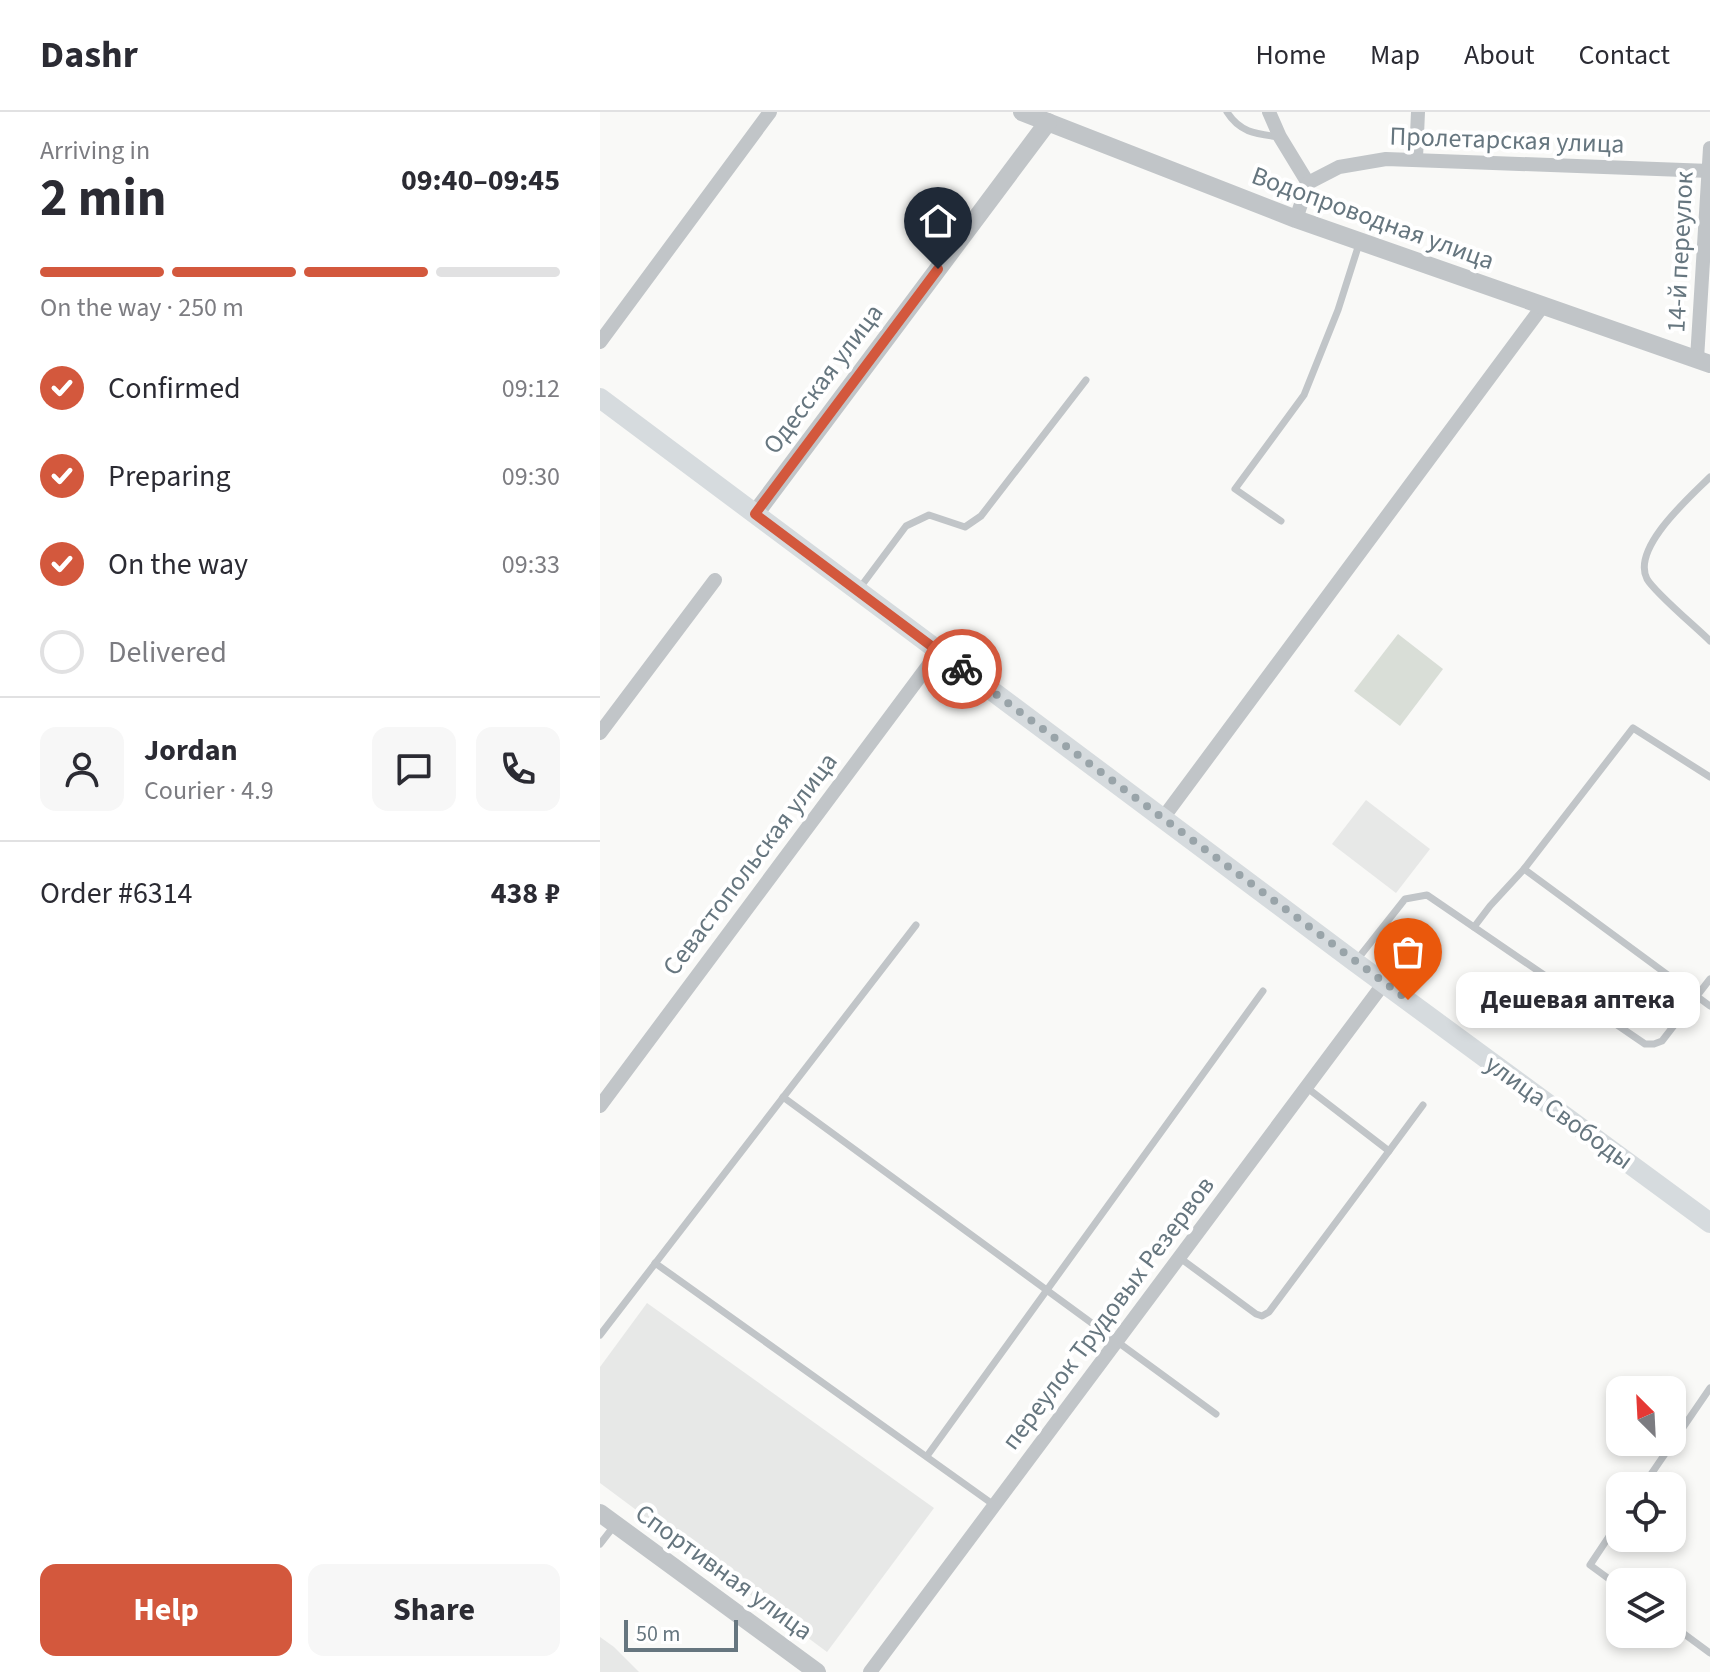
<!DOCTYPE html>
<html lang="en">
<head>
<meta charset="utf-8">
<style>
	body { margin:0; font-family:"Source Sans 3",sans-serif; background:#f7f7f7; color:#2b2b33; height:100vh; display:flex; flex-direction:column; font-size:30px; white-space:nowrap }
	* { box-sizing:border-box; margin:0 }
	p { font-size:26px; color:#7c7c81 }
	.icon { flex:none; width:44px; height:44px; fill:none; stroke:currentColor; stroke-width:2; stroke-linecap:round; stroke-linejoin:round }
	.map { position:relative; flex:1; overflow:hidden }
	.sheet { display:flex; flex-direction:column; background:#fff; width:600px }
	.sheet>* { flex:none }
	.needle { width:52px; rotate:336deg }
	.buttons { position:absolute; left:1006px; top:1264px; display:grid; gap:16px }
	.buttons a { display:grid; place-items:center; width:80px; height:80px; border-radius:16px; background:#fff; box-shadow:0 4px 12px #0003; font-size:40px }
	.scale { position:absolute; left:24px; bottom:20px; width:114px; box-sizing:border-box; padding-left:8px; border:4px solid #66767f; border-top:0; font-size:22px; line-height:28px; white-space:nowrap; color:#66767f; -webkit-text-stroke:6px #fff; paint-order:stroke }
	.pin { position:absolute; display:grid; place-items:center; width:68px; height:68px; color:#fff; margin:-82px -34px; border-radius:50% 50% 50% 0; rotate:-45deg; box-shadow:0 0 8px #0007 }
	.pin .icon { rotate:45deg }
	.courier { position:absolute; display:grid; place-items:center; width:80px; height:80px; margin:-40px; border:6px solid #d3583d; border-radius:50%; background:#fff; color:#222; box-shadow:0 2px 10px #0007 }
	.bubble { position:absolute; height:56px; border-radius:16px; background:#fff; box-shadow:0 4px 12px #0003; font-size:26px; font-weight:700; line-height:56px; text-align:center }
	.headline em { font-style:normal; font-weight:700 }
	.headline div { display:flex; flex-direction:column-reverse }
	.headline { display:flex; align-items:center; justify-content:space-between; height:136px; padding:0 40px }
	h1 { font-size:52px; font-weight:700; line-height:60px }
	.bar { display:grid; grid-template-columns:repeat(4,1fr); gap:12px 8px; align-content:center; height:96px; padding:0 40px }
	.bar i { height:10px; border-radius:6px; background:#e1e1e2 }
	.bar .selected { background:#d3583d }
	.bar p { grid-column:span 4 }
	.line { display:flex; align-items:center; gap:20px; padding:0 40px; border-top:2px solid #e1e1e2 }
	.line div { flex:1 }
	.round { display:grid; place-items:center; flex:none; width:84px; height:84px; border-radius:16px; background:#f7f7f7 }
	ol { padding:0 40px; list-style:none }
	li { display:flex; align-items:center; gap:24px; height:88px }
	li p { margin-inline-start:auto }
	li .icon { padding:8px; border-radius:50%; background:#d3583d; color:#fff; stroke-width:4 }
	li:last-child { color:#7c7c81 }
	li i { width:44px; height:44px; border:4px solid #e1e1e2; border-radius:50% }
	.action { display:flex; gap:16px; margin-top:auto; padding:16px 40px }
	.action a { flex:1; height:92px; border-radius:16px; background:#d3583d; color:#fff; font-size:32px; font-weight:700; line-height:92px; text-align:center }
	.action a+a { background:#f7f7f7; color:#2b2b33 }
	header { display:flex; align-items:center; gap:48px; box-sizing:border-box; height:112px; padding:0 40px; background:#fff; border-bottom:2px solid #e1e1e2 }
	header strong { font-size:38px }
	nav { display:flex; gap:44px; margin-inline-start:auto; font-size:28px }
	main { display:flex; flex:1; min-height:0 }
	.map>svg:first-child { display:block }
</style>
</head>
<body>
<header>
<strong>Dashr</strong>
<nav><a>Home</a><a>Map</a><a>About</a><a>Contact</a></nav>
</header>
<main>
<section class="sheet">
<div class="headline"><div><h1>2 min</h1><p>Arriving in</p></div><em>09:40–09:45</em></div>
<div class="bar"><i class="selected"></i><i class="selected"></i><i class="selected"></i><i></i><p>On the way · 250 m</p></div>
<ol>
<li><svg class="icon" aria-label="check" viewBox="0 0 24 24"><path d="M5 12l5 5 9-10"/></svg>Confirmed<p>09:12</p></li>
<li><svg class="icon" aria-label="check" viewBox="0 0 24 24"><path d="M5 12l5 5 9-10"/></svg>Preparing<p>09:30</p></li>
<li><svg class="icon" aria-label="check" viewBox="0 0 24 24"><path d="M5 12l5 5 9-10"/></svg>On the way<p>09:33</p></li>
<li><i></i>Delivered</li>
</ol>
<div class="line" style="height:144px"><a class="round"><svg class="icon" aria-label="person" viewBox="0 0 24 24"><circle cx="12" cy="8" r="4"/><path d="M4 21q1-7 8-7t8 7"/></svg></a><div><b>Jordan</b><p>Courier · 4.9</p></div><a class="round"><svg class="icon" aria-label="chat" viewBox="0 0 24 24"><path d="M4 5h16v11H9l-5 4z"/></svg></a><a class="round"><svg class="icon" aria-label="phone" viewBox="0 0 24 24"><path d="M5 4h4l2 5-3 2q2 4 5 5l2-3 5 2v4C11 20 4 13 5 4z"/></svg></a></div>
<div class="line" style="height:104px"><div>Order #6314</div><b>438 ₽</b></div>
<div class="action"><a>Help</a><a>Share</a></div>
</section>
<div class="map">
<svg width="1110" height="1560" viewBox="0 0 1110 1560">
	<rect width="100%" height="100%" fill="#f9f9f7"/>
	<!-- built -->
	<g fill="#e7e8e7">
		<path d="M766 688 830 737 796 781 732 732Z"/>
		<path d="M47 1191 334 1396 227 1540 0 1371V1255Z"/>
		<path d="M0 1525 14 1535 39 1560H0Z"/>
	</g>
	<!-- green -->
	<path fill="#d9ded7" d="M798 522 843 557 800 614 754 579Z"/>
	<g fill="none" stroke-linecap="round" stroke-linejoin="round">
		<!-- service -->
		<g stroke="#c1c5c8" stroke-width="7">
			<path d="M627 0C640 21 657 22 680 25"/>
			<path d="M1110 365C1090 385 1031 436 1047 467 1055 481 1096 515 1110 529"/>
			<path d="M681 409 635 377 704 283 738 198 759 132"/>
			<path d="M259 477 306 414 329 403 365 415 381 404 486 268"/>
			<path d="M924 757 1110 894"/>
			<path d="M874 815 890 794 924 757 1033 616 1110 665"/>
			<path d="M756 849 805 787 827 783 1045 932H1054L1062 929 1110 867"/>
			<path d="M183 985 616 1302"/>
			<path d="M789 1039 823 993"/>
			<path d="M580 1146 656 1202 662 1204 669 1200 789 1039 706 975"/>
			<path d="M55 1151 394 1393"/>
			<path d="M0 1223 316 813"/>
			<path d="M327 1344 663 879"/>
			<path d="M1043 1374 1110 1276"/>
			<path d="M1020 1408 990 1453 1020 1475"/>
			<path d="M0 1432 14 1414"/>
			<path d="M1072 1513 1110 1541"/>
		</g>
		<!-- minor -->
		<g stroke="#c1c5c8" stroke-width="14">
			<path d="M669 0 680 25 708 71 696 107"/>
			<path d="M816 46 818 0"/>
			<path d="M708 71 739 55 786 47 1110 59"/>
			<path d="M0 230 170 0"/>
			<path d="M1097 247 1110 36"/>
			<path d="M0 621 115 468"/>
			<path d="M563 706 942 195"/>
			<path d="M0 994 339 539"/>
			<path d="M270 1560 784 871"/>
		</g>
		<!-- tertiary -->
		<g stroke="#c1c5c8" stroke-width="18">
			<path d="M422 0 696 107 1110 252"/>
			<path d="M155 402 448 10"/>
			<path d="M0 1401 217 1560"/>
		</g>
		<!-- secondary -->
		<path stroke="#d6dbde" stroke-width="20" d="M0 286 755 850 1110 1111"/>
	</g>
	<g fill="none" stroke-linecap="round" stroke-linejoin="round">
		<!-- done -->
		<path stroke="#99a4a9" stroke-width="8" stroke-dasharray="0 14.4" d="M362 557 808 888"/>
		<!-- route -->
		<path stroke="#d3583d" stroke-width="10" d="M338 157 155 402 362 557"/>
	</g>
	<g text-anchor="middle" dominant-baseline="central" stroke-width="8" stroke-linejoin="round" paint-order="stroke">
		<!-- street labels -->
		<g font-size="26" fill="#66767f" stroke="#fff">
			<text transform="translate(907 28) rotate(2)">Пролетарская улица</text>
			<text transform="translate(773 106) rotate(20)">Водопроводная улица</text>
			<text transform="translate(1080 140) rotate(-87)">14-й переулок</text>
			<text transform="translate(223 267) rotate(-53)">Одесская улица</text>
			<text transform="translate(150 752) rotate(-53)">Севастопольская улица</text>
			<text transform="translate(959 1000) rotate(36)">улица Свободы</text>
			<text transform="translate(508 1201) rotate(-53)">переулок Трудовых Резервов</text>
			<text transform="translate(124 1460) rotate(36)">Спортивная улица</text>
		</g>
	</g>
</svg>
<div class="buttons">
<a><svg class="needle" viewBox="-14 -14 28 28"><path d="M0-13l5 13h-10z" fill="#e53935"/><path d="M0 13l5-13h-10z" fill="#7c7c81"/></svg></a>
<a><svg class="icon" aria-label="locate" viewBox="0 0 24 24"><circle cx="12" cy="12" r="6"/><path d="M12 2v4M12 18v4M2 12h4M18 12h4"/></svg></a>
<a><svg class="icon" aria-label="layers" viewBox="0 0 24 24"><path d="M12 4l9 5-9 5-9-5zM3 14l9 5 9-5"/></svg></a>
</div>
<div class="scale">50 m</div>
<div class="pin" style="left:808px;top:888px;background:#ea580c"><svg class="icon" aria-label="bag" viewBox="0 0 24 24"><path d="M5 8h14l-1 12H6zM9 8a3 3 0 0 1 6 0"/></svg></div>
<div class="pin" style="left:338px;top:157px;background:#1f2937"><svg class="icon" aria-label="home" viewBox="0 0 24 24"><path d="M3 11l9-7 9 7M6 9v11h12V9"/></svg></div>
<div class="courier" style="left:362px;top:557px"><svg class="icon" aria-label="bike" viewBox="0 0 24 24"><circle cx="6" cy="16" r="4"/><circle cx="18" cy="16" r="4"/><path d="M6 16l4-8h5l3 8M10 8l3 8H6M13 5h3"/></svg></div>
<div class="bubble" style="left:856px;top:860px;width:244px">Дешевая аптека</div>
</div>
</main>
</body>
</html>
